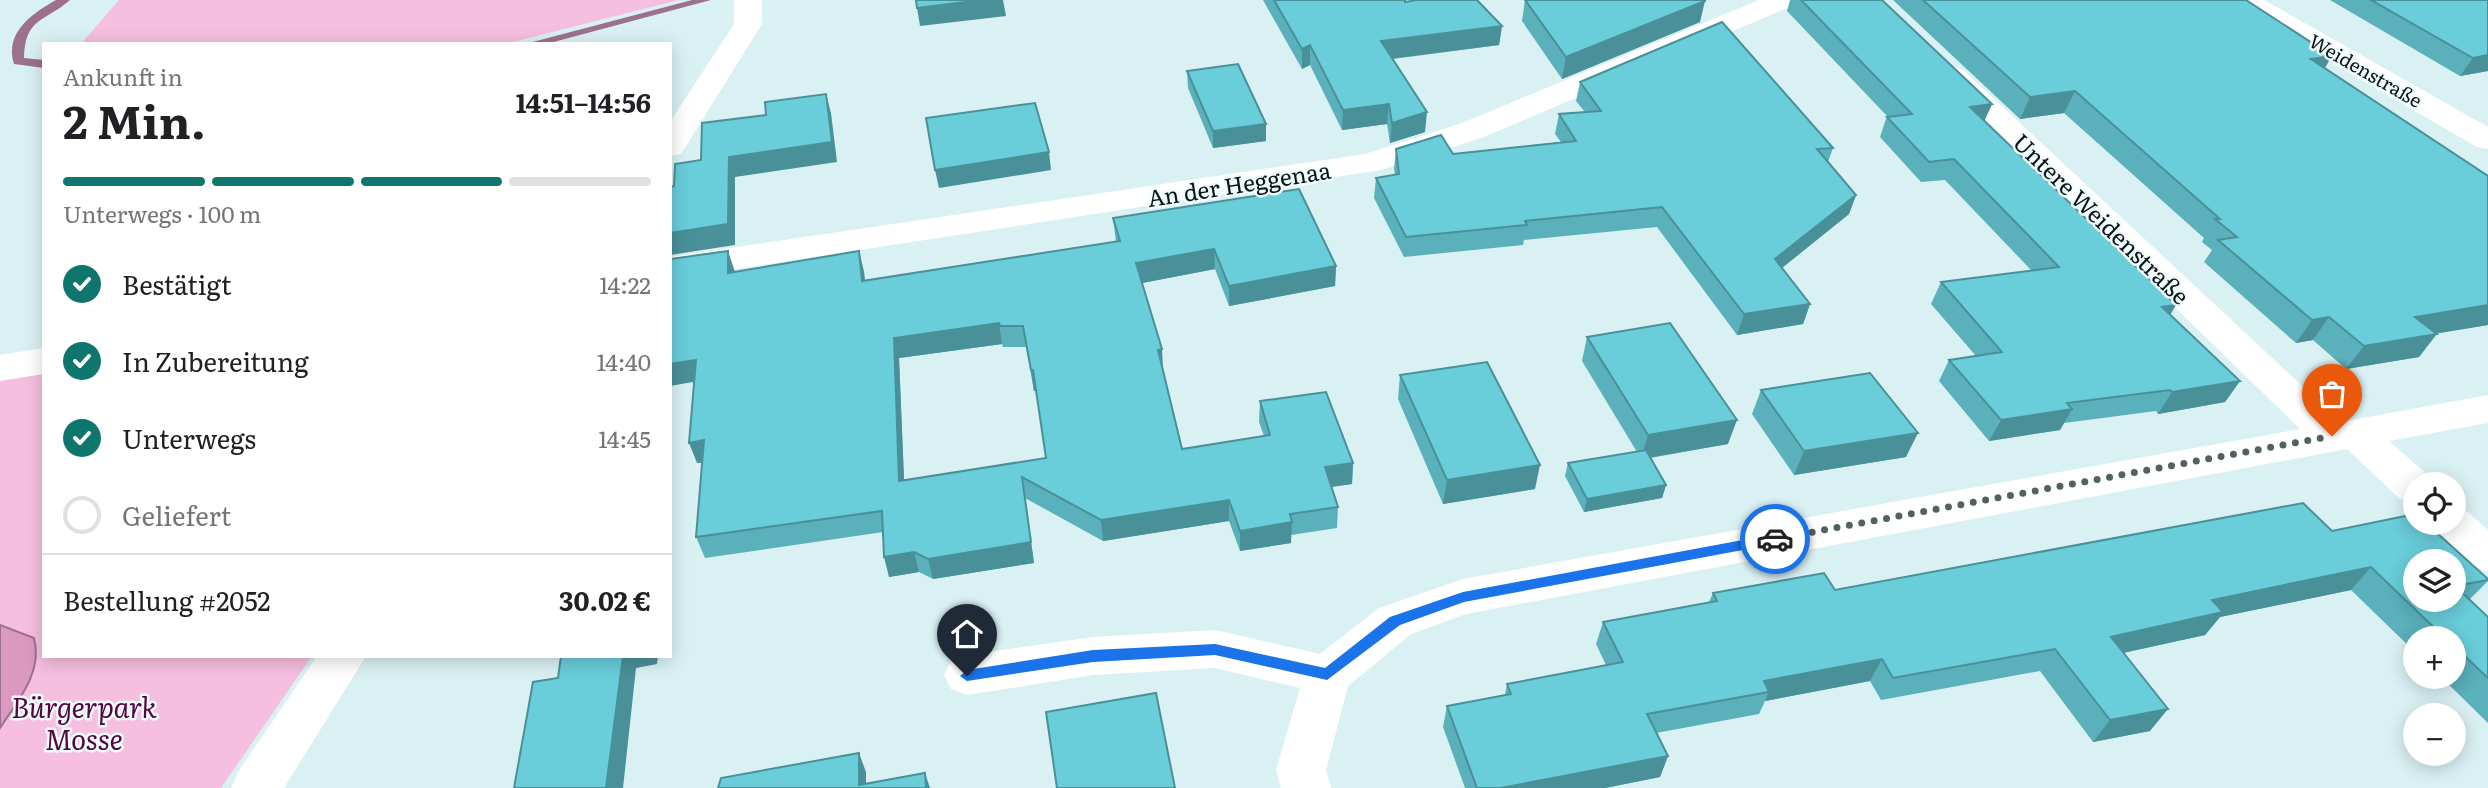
<!DOCTYPE html>
<html lang="de">
<head>
<meta charset="utf-8">
<style>
	body { margin:0; font-family:Literata,serif; background:#f6f6f6; color:#202124; height:100vh; display:flex; flex-direction:column; font-size:26px; white-space:nowrap }
	* { box-sizing:border-box; margin:0 }
	p { font-size:23px; color:#757577 }
	.icon { flex:none; width:38px; height:38px; fill:none; stroke:currentColor; stroke-width:2; stroke-linecap:round; stroke-linejoin:round }
	.map { position:relative; flex:1; overflow:hidden }
	.panel { position:absolute; left:42px; top:42px; width:630px; height:616px; display:flex; flex-direction:column; background:#fff; border-radius:0px; box-shadow:0 4px 18px #0003 }
	.panel>* { flex:none }
	.fabs { position:absolute; left:2403px; top:472px; display:grid; gap:14px }
	.fabs a { display:grid; place-items:center; width:63px; height:63px; border-radius:50%; background:#fff; box-shadow:0 4px 18px #0003; font-size:35px }
	.pin { position:absolute; display:grid; place-items:center; width:60px; height:60px; color:#fff; margin:-72px -30px; border-radius:50% 50% 50% 0; rotate:-45deg; box-shadow:0 0 7px #0007 }
	.pin .icon { rotate:45deg }
	.courier { position:absolute; display:grid; place-items:center; width:70px; height:70px; margin:-35px; border:5px solid #1a73e8; border-radius:50%; background:#fff; color:#222; box-shadow:0 2px 9px #0007 }
	.overview em { font-style:normal; font-weight:700 }
	.overview div { display:flex; flex-direction:column-reverse }
	.overview { display:flex; align-items:center; justify-content:space-between; height:119px; padding:0 21px }
	h1 { font-size:46px; font-weight:700; line-height:52px }
	.bar { display:grid; grid-template-columns:repeat(4,1fr); gap:10px 7px; align-content:center; height:84px; padding:0 21px }
	.bar i { height:9px; border-radius:5px; background:#e0e0e0 }
	.bar .on { background:#0f766e }
	.bar p { grid-column:span 4 }
	.line { display:flex; align-items:center; gap:18px; padding:0 21px; border-top:2px solid #e0e0e0 }
	.line div { flex:1 }
	ol { padding:0 21px; list-style:none }
	li { display:flex; align-items:center; gap:21px; height:77px }
	li p { margin-inline-start:auto }
	li .icon { padding:7px; border-radius:50%; background:#0f766e; color:#fff; stroke-width:4 }
	li:last-child { color:#757577 }
	li i { width:38px; height:38px; border:4px solid #e0e0e0; border-radius:50% }
	.map>svg:first-child { display:block }
</style>
</head>
<body>
<div class="map">
<svg width="2488" height="788" viewBox="0 0 2488 788">
	<rect width="100%" height="100%" fill="#daf1f4"/>
	<!-- green -->
	<g fill="#f6bedf">
		<path d="M119 0H679L505 44H81Z"/>
		<path d="M44 374V656H312L221 788H0V728L34 674V638L0 625V380Z"/>
	</g>
	<!-- water -->
	<path fill="#db99c0" stroke="#9d718d" stroke-width="2" d="M0 625 34 638C43 673 18 700 0 728Z"/>
	<g fill="none" stroke-linecap="round" stroke-linejoin="round">
		<!-- stream -->
		<g fill="#9d718d" fill-rule="evenodd">
			<path d="M56 0H70C45 22 25 17 24 58L44 60V68L14 64C4 32 33 13 56 0Z"/>
			<path d="M692 0H711L546 44H525Z"/>
		</g>
		<!-- minor -->
		<g fill="#fff" fill-rule="evenodd">
			<path d="M734 0H762V24L681 154 670 156V122L734 24Z"/>
			<path d="M1759 0H1796L1792 6 1484 137 1381 170 670 279V257L1365 154 1462 123Z"/>
			<path d="M2230 0H2264L2488 127V149L2477 147 2234 6Z"/>
			<path d="M1952 66 1962 69 2341 422 2488 395V423L2389 441 2430 477 2434 485H2415V503L2400 499 2347 449 1466 614 1411 634 1348 686 1326 770 1331 788H1281L1276 770 1300 688 1215 668 1093 675 967 695 951 689 944 675 951 661 967 655 1093 637 1215 630 1320 654 1379 608 1463 579 2300 429 1942 81 1937 75 1942 69Z"/>
			<path d="M44 348V374L0 381V355Z"/>
			<path d="M2454 507 2468 512 2488 530V572C2466 565 2443 544 2432 523H2454Z"/>
			<path d="M317 656H366L284 788H231L238 772Z"/>
		</g>
	</g>
	<!-- wall -->
	<g fill="#5ab0bb" fill-rule="evenodd">
		<path d="M1263 0H1405V2L1502 26 1499 45 1393 59 1425 132 1390 143 1387 124 1342 130 1310 65 1302 69Z"/>
		<path d="M1525 0 1700 22 1562 79 1522 21Z"/>
		<path d="M1790 0H1882L1992 104 1984 121 2176 305 2170 315 2240 381 2225 402 2158 414 2156 411 2064 423 2060 430 1989 441 1939 381 1949 360 1976 356 1931 304 1941 282 2032 271 1945 180 1921 182 1880 137 1887 116 1787 11Z"/>
		<path d="M1893 0H2246L2325 68 2488 325 2436 333 2419 357 2346 369 2313 340 2296 343 2204 262 2212 250 2202 242 2204 238 2064 113 2020 119Z"/>
		<path d="M2330 0H2488V71L2460 76Z"/>
		<path d="M1187 71 1266 141 1213 148 1188 88Z"/>
		<path d="M1580 82 1833 148 1828 162 1856 195 1849 214 1782 268 1810 304 1803 324 1737 335 1657 227 1524 240 1523 245 1404 257 1374 198 1376 178 1395 175 1394 169 1396 149 1453 154 1561 142 1555 134 1559 114 1585 112 1576 101Z"/>
		<path d="M1113 218 1336 266 1335 286 1229 306 1215 269 1142 283 1182 449 1264 436 1259 422 1260 401 1353 463 1352 484 1331 487 1338 507 1337 528 1291 535V543L1240 551 1229 521 1103 541 1025 498 1034 563 933 579 919 572 889 577 883 532 705 558 696 537 702 463H697L694 382 735 272 859 251 864 272 865 281 1116 242ZM1002 344 1003 347H1026L1034 391H1036L1046 458 904 481 899 358Z"/>
		<path d="M1587 337 1728 444 1650 458 1666 485 1662 498 1584 512 1565 476 1568 463 1637 452 1582 361Z"/>
		<path d="M1400 375 1535 489 1443 504 1398 399Z"/>
		<path d="M1761 390 1906 457 1794 475 1752 414Z"/>
		<path d="M2332 531 2488 579V581L2469 600 2488 617V723L2441 677H2454V639H2415V652L2351 590 2220 617 2205 635 2123 653 2150 731 2093 742 2040 671 1881 700 1870 681 1765 701 1759 714 1656 733 1668 756 1660 777 1605 788H1465L1443 727 1447 706 1505 695 1507 684 1606 665 1596 644 1603 622 1709 602 1713 593 1835 590Z"/>
	</g>
	<!-- shaded-wall -->
	<g fill="#4a9099">
		<path d="M982 0H1003L1006 16 920 26 917 8Z"/>
		<path d="M1705 1 1700 22 1562 79 1566 57Z"/>
		<path d="M1502 26 1499 45 1380 60 1381 41Z"/>
		<path d="M1310 45V65L1302 69V49Z"/>
		<path d="M2488 55V71L2460 76 2473 58Z"/>
		<path d="M2332 56 2319 78 2311 59Z"/>
		<path d="M2075 91 2064 113 2020 119 2030 97Z"/>
		<path d="M826 94 831 113 837 162 735 177V245L670 255V233L729 157Z"/>
		<path d="M1389 104 1387 124 1342 130 1343 110Z"/>
		<path d="M1992 104 1983 124 1970 107Z"/>
		<path d="M1427 112 1425 132 1390 143 1392 123Z"/>
		<path d="M1266 124V141L1213 148V131Z"/>
		<path d="M1049 152 1051 170 939 188 935 170Z"/>
		<path d="M1856 195 1849 214 1768 279 1775 259Z"/>
		<path d="M1214 249 1215 269 1137 284 1136 263Z"/>
		<path d="M728 251 735 272 728 273Z"/>
		<path d="M859 251 864 272 867 302 862 281Z"/>
		<path d="M1336 266 1335 286 1229 306V286Z"/>
		<path d="M1810 304 1803 324 1737 335 1744 314Z"/>
		<path d="M2176 305 2163 326 2162 307Z"/>
		<path d="M2488 305V325L2398 340 2415 317Z"/>
		<path d="M2329 317 2313 340 2296 343 2312 320Z"/>
		<path d="M999 323 1002 344 899 358 905 502 899 481 894 338Z"/>
		<path d="M2437 334 2419 357 2346 369 2364 346Z"/>
		<path d="M1162 349 1163 370 1158 350Z"/>
		<path d="M696 360 704 380 670 386V364Z"/>
		<path d="M1031 370H1033L1036 391H1034Z"/>
		<path d="M2240 381 2225 402 2158 414 2172 392Z"/>
		<path d="M2072 409 2060 430 1989 441 2001 420Z"/>
		<path d="M1737 420 1728 444 1641 459 1648 435Z"/>
		<path d="M1918 433 1906 457 1794 475 1804 451Z"/>
		<path d="M704 440 712 461 697 463 689 443Z"/>
		<path d="M1353 463 1352 484 1323 488 1325 467Z"/>
		<path d="M1540 465 1535 489 1443 504 1447 480Z"/>
		<path d="M1022 477 1034 563 933 579 928 559Z"/>
		<path d="M1666 485 1662 498 1584 512 1587 499Z"/>
		<path d="M1229 500V521L1103 541 1101 520Z"/>
		<path d="M1292 522 1291 543 1240 551V531Z"/>
		<path d="M914 552 919 572 889 577 884 557Z"/>
		<path d="M2371 567 2351 590 2220 617 2205 635 2095 659 2111 637 2212 600Z"/>
		<path d="M623 656H658L657 664 636 668 623 788H606Z"/>
		<path d="M1882 659 1870 681 1765 701 1769 692 1764 681Z"/>
		<path d="M2168 709 2150 731 2093 742 2110 720Z"/>
		<path d="M859 753 866 772V788L859 785Z"/>
		<path d="M1668 756 1660 777 1605 788H1501Z"/>
		<path d="M925 773 930 788H926Z"/>
	</g>
	<!-- building -->
	<g fill="#69cdda" stroke="#4a9099" stroke-width="2" fill-rule="evenodd">
		<path d="M916 0H982L917 8Z"/>
		<path d="M1274 0H1405V2L1416 0H1477L1502 26 1381 41 1427 112 1392 123 1389 104 1343 110 1310 45 1302 49Z"/>
		<path d="M1525 0H1705V1L1566 57Z"/>
		<path d="M1801 0H1882L1992 104 1970 107 2176 305 2162 307 2240 381 2172 392 2170 390 2067 403 2072 409 2001 420 1949 360 2002 352 1941 282 2059 267 1954 159 1929 162 1887 117 1912 114Z"/>
		<path d="M1923 0H2246L2332 56 2311 59 2488 176V305L2415 317 2437 334 2364 346 2329 317 2312 320 2218 240 2237 237 2215 219H2220L2075 91 2030 97Z"/>
		<path d="M2371 0H2488V55L2473 58Z"/>
		<path d="M1722 22 1833 148 1817 149 1856 195 1775 259 1810 304 1744 314 1662 207 1525 221 1527 225 1406 237 1376 178 1399 174 1396 149 1441 135 1453 154 1576 141 1559 114 1601 111 1580 82Z"/>
		<path d="M1238 64 1266 124 1213 131 1187 71Z"/>
		<path d="M826 94 832 142 729 157 728 224 670 233V187L674 186 675 164 701 160 702 123 766 115 765 102Z"/>
		<path d="M1035 103 1049 152 935 170 926 118Z"/>
		<path d="M1299 189 1336 266 1229 286 1214 249 1136 263 1162 349 1158 350 1182 449 1270 435 1260 401 1326 392 1353 463 1325 467 1338 507 1290 514 1292 522 1240 531 1229 500 1101 520 1022 477 1031 542 928 559 914 552 884 557 882 511 696 537 704 440 689 443 696 360 670 364V259L728 251V273L859 251 862 281 1120 241 1113 218ZM999 323 1000 326H1023L1031 370H1033L1046 458 899 481 894 338Z"/>
		<path d="M1670 323 1737 420 1648 435 1587 337Z"/>
		<path d="M1487 362 1540 465 1447 480 1400 375Z"/>
		<path d="M1870 373 1918 433 1804 451 1761 390Z"/>
		<path d="M1646 450 1666 485 1587 499 1568 463Z"/>
		<path d="M2303 503 2332 531 2415 514V523H2426L2488 579V580L2455 586 2488 617V678L2454 646V639H2446L2371 567 2212 600 2223 612 2111 637 2168 709 2110 720 2055 649 1893 678 1882 659 1764 681 1769 692 1647 714 1668 756 1501 788H1477L1447 706 1511 694 1507 684 1623 662 1603 622 1717 601 1713 593 1824 573 1835 590ZM2415 562H2454V600H2415Z"/>
		<path d="M561 656H623L606 788H514L533 682 558 678Z"/>
		<path d="M1156 693 1175 788H1057L1046 712Z"/>
		<path d="M859 753V785L925 773 926 788H718L721 778Z"/>
	</g>
	<!-- route -->
	<path fill="#1a73e8" d="M1775 534 1782 539 1775 544 1464 602 1400 625 1327 680 1215 655 1093 662 967 681 960 676 967 670 1093 650 1215 644 1325 668 1390 617 1463 592Z"/>
	<g fill="none" stroke-linecap="round" stroke-linejoin="round">
		<!-- done -->
		<path stroke="#546163" stroke-width="7" stroke-dasharray="0 12.6" d="M1775 539 2332 436"/>
	</g>
	<g text-anchor="middle" dominant-baseline="central" stroke-width="5" stroke-linejoin="round" paint-order="stroke">
		<!-- far-street labels -->
		<g font-size="19" fill="#0c1415" stroke="#effcfe">
			<text transform="translate(2366 70) rotate(30)">Weidenstraße</text>
		</g>
		<!-- street labels -->
		<g font-size="23" fill="#0c1415" stroke="#effcfe">
			<text transform="translate(1239 183) rotate(-9)">An der Heggenaa</text>
			<text transform="translate(2102 218) rotate(44)">Untere Weidenstraße</text>
		</g>
		<!-- near-park labels -->
		<g font-size="28" font-style="italic" fill="#55053f" stroke="#effcfe">
			<text x="84" y="706">Bürgerpark<tspan x="84" dy="32">Mosse</tspan></text>
		</g>
	</g>
</svg>
<div class="fabs">
<a><svg class="icon" aria-label="locate" viewBox="0 0 24 24"><circle cx="12" cy="12" r="6"/><path d="M12 2v4M12 18v4M2 12h4M18 12h4"/></svg></a>
<a><svg class="icon" aria-label="layers" viewBox="0 0 24 24"><path d="M12 4l9 5-9 5-9-5zM3 14l9 5 9-5"/></svg></a>
<a>+</a>
<a>−</a>
</div>
<div class="pin" style="left:2332px;top:436px;background:#ea580c"><svg class="icon" aria-label="bag" viewBox="0 0 24 24"><path d="M5 8h14l-1 12H6zM9 8a3 3 0 0 1 6 0"/></svg></div>
<div class="pin" style="left:967px;top:676px;background:#1f2937"><svg class="icon" aria-label="home" viewBox="0 0 24 24"><path d="M3 11l9-7 9 7M6 9v11h12V9"/></svg></div>
<div class="courier" style="left:1775px;top:539px"><svg class="icon" aria-label="car" viewBox="0 0 24 24"><path d="M5 17H2v-5l4-1 3-4h7l3 4 3 1v5h-3M9 17h6M6 11h13"/><circle cx="7" cy="17" r="2"/><circle cx="17" cy="17" r="2"/></svg></div>
<section class="panel">
<div class="overview"><div><h1>2 Min.</h1><p>Ankunft in</p></div><em>14:51–14:56</em></div>
<div class="bar"><i class="on"></i><i class="on"></i><i class="on"></i><i></i><p>Unterwegs · 100 m</p></div>
<ol>
<li><svg class="icon" aria-label="check" viewBox="0 0 24 24"><path d="M5 12l5 5 9-10"/></svg>Bestätigt<p>14:22</p></li>
<li><svg class="icon" aria-label="check" viewBox="0 0 24 24"><path d="M5 12l5 5 9-10"/></svg>In Zubereitung<p>14:40</p></li>
<li><svg class="icon" aria-label="check" viewBox="0 0 24 24"><path d="M5 12l5 5 9-10"/></svg>Unterwegs<p>14:45</p></li>
<li><i></i>Geliefert</li>
</ol>
<div class="line" style="height:91px"><div>Bestellung #2052</div><b>30.02 €</b></div>
</section>
</div>
</body>
</html>
